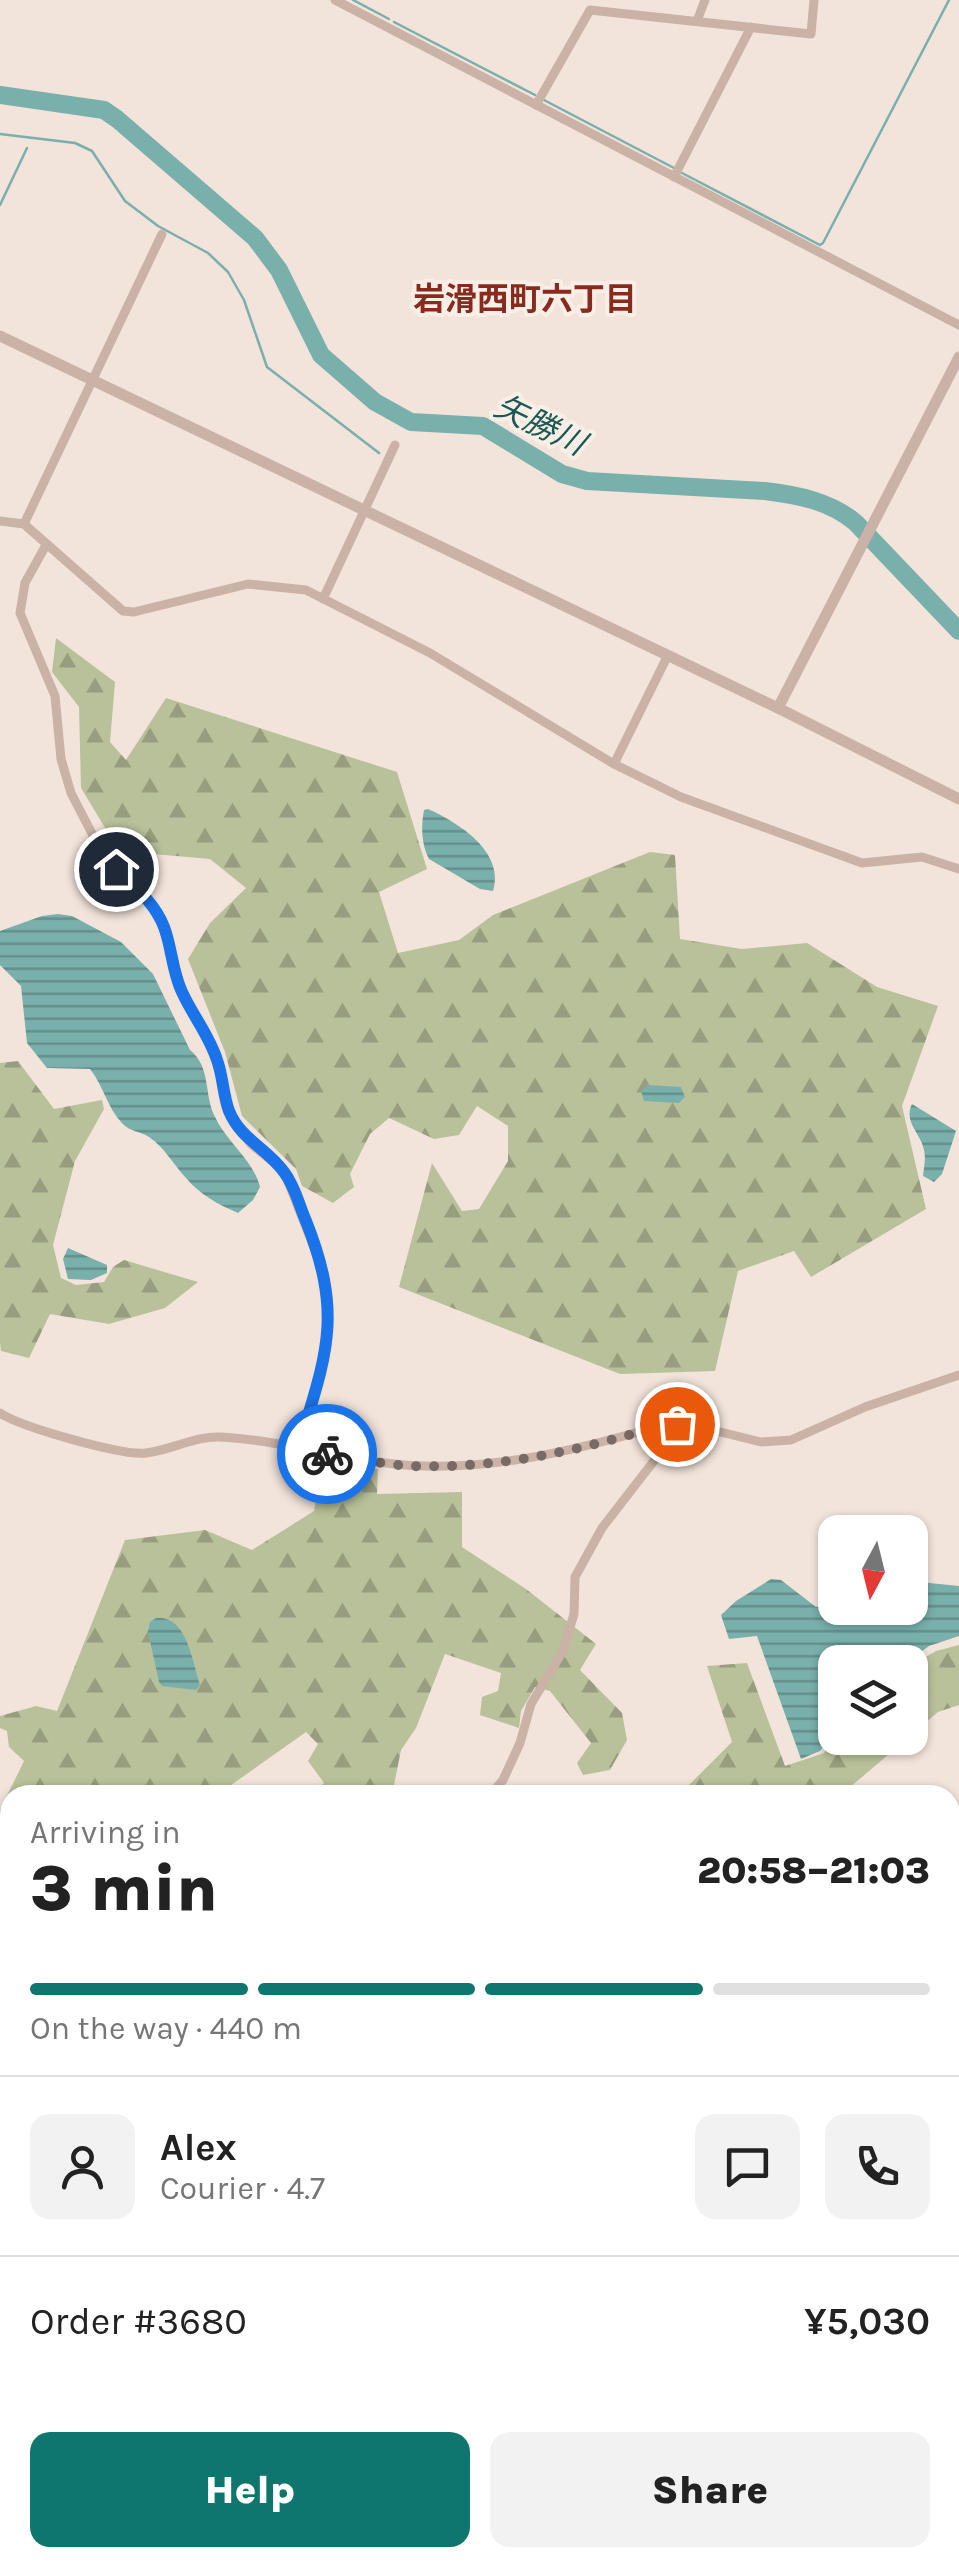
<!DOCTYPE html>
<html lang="en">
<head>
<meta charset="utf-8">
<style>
	body { margin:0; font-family:Karla,"Noto Sans JP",sans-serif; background:#f2f2f2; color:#222; height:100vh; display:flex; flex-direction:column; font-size:38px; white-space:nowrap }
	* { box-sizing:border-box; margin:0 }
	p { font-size:32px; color:#767676 }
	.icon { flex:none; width:55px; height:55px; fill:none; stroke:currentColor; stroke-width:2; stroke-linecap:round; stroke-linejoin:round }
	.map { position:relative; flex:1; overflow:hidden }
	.side { position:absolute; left:0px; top:1785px; width:960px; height:782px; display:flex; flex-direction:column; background:#fff; border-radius:30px 30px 0 0; box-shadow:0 2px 8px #0004 }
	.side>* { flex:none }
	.needle { width:65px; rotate:187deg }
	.controls { position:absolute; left:818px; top:1515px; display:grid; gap:20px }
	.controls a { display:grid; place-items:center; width:110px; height:110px; border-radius:20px; background:#fff; box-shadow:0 2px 8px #0004; font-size:50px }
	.pin { position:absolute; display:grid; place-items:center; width:85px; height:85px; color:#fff; margin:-42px; border:5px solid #fff; border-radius:50%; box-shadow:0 2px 10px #0007 }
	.courier { position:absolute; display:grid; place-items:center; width:100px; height:100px; margin:-50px; border:8px solid #1a73e8; border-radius:50%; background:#fff; color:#222; box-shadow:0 2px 12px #0007 }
	.summary em { font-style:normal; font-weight:800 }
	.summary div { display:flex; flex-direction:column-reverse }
	.summary { display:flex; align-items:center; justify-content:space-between; height:170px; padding:0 30px }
	h1 { font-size:65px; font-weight:800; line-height:75px }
	.bar { display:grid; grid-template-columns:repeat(4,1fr); gap:15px 10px; align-content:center; height:120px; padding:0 30px }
	.bar i { height:12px; border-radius:8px; background:#e0e0e0 }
	.bar .active { background:#0f766e }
	.bar p { grid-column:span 4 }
	.line { display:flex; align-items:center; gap:25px; padding:0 30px; border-top:2px solid #e0e0e0 }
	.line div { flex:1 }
	.round { display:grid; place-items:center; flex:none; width:105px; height:105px; border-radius:20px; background:#f2f2f2 }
	.action { display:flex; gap:20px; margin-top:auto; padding:20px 30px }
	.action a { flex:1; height:115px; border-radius:20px; background:#0f766e; color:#fff; font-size:40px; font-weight:800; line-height:115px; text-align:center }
	.action a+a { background:#f2f2f2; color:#222 }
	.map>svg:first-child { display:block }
</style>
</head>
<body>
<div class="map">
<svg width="959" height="2566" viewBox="0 0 959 2566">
	<defs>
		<pattern id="forest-firs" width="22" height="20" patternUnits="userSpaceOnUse" patternTransform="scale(2.5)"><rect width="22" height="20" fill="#b9c19a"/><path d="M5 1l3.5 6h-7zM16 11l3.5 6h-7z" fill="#979d7e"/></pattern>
		<pattern id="water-rules" width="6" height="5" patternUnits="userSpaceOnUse" patternTransform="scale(2.5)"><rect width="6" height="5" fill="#79b0ab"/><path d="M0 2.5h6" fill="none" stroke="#648f8b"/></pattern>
	</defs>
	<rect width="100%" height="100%" fill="#f2e4db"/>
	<!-- forest -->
	<g fill="url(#forest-firs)">
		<path d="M56 638 115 682 110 742 126 760 166 698 397 772 427 869 379 892 398 953 459 940 493 915 650 852 675 855 680 939 742 949 807 943 877 987 938 1006 902 1106 926 1209 811 1277 794 1251 738 1271 715 1371 620 1374 399 1287 432 1163 462 1211 479 1209 508 1161V1126L477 1106 459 1135 434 1139 389 1118 370 1134 350 1174 354 1187 333 1203 302 1186 296 1169 242 1116 225 1052 188 959 210 923 246 888 210 859 119 851 81 788 79 707 52 672Z"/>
		<path d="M18 1061 54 1109 102 1100 104 1109 75 1161 53 1245 61 1278 76 1285 104 1282 113 1267 124 1260 198 1282 165 1308 109 1324 50 1314 29 1358 1 1351 0 1342V1063Z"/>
		<path d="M322 1467 378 1469 377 1494 462 1492V1547L526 1589 596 1644 580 1670 622 1713 627 1740 610 1770 583 1775 577 1763 591 1743 550 1691 535 1687 521 1711 519 1728 480 1715 482 1697 498 1691 501 1673 445 1654 416 1728 401 1750 392 1795H309L324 1783 308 1761 318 1744 306 1732 217 1795H10V1842L0 1833V1810L24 1761 9 1747 7 1731 0 1728V1716L36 1706 57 1711 125 1540 205 1530 252 1550 314 1511Z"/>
		<path d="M959 1645V1705L938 1712 910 1736V1666L936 1651Z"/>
		<path d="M747 1663 785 1766 824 1753 835 1733V1738H908L849 1788V1795H679L732 1742 707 1666Z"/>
		<path d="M0 2284H10V2558H333L325 2566H0V2410L10 2403 0 2379Z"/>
		<path d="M950 2334 959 2336V2406L950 2405Z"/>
	</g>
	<!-- water -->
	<g fill="url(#water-rules)">
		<path d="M428 809C457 822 505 851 493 891L480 889 429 859C421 844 421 826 424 810Z"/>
		<path d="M58 914 72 916 121 942 153 974 190 1050C211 1067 204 1093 214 1115 226 1142 253 1159 260 1187L253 1200 238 1213C219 1205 199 1194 186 1178 173 1164 165 1148 149 1137 140 1131 130 1132 122 1123 108 1109 103 1085 90 1069L47 1068 27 1043 21 986 0 965V931L42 916Z"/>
		<path d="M648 1085 681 1087 685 1097 679 1103 644 1101 641 1091Z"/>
		<path d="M912 1104 956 1131 942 1174 934 1182 923 1176C924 1167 926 1158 924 1150 921 1133 903 1122 912 1104Z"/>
		<path d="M68 1248 107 1265V1273L91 1280 68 1279 63 1259Z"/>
		<path d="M771 1579 781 1580 816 1607 835 1603V1608H910V1581L959 1586V1636L929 1646 907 1662H835V1703L830 1711V1737L820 1751 801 1759 757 1636 729 1639 721 1615 736 1601Z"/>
		<path d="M156 1618C187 1615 192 1661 200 1685L196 1690 162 1686 159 1682 148 1632 150 1622Z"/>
	</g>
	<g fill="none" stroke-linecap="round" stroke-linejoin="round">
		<!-- stream -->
		<g stroke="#79b0ab" stroke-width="2.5">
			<path d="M353 0 389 19"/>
			<path d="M394 22 535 95"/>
			<path d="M544 100 674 168"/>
			<path d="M0 134 75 143 92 151 125 201 158 226 208 253 228 272 244 300 267 367 379 453"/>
			<path d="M682 173 820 245 823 243 949 0"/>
			<path d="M0 205 27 148"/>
		</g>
		<!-- river -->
		<g stroke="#79b0ab" stroke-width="18">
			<path d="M0 95 104 110 117 119 255 238 279 270 321 355 375 402 411 422 483 426 562 474 587 481 765 491C798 495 830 501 856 523L959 631"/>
			<path d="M0 2072H10"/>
			<path d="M950 2205 959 2203"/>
		</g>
		<!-- minor -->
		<g stroke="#cab2a6" stroke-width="9">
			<path d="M335 0 959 325"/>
			<path d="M697 21 705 0"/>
			<path d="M536 105 590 10 811 34 814 0"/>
			<path d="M674 177 751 27"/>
			<path d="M0 521 24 524 123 611 134 612 248 584 306 590 430 653 614 764 681 797 862 863 922 857 959 869"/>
			<path d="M24 524 162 234"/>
			<path d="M46 545 25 583 20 613 55 696 61 759 71 793 100 849 156 910 168 938 180 989 209 1039 219 1064 227 1105 234 1122 251 1144 284 1171 324 1273 328 1301 327 1345 298 1449"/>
			<path d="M323 599 395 445"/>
			<path d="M614 764 667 657"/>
			<path d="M0 1413C21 1427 122 1456 146 1453 171 1450 196 1436 220 1437 272 1439 333 1457 386 1463 476 1475 570 1452 656 1427L664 1430 657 1457 602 1528 575 1577 574 1614 563 1651 531 1704 520 1743 503 1780 490 1795"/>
			<path d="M664 1430 677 1423 688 1424 761 1442 791 1440 865 1407 959 1375"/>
			<path d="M0 1909 10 1919"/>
			<path d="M0 2014 10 1986"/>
			<path d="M950 2026 959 2023"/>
			<path d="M0 2058H10"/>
			<path d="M0 2087 10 2083"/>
			<path d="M0 2135V2137"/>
			<path d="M950 2195 959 2192"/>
			<path d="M950 2214 959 2212"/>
			<path d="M0 2247 10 2240"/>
		</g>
		<!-- tertiary -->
		<g stroke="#cab2a6" stroke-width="11">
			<path d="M0 336 778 708 959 799"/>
			<path d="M778 708 959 357"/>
		</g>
		<!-- secondary -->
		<g stroke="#9e8178" stroke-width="12">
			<path d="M0 2178 10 2180"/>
			<path d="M950 2301 959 2302"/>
		</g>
	</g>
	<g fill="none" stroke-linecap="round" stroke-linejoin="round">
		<!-- done -->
		<path stroke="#786b66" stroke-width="10" stroke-dasharray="0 18" d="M327 1454C355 1458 384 1465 412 1466 495 1469 578 1451 656 1427L664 1430 677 1424"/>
		<!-- route -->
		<path stroke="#1a73e8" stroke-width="12" d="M116 869C134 886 155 903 164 927 172 948 172 971 182 992 193 1016 209 1035 217 1060 223 1076 223 1095 229 1111 241 1140 267 1148 284 1172 295 1186 299 1205 306 1221 344 1317 326 1355 298 1449L327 1454"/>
	</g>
	<g text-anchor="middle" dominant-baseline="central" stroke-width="8" stroke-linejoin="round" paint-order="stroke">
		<!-- neighbourhood labels -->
		<g font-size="32" font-weight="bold" fill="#872b1f" stroke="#faefe7">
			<text x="525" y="299">岩滑西町六丁目</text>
		</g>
		<!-- water labels -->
		<g font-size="32" font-style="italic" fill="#1c5955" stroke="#faefe7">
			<text transform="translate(540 425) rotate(26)">矢勝川</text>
		</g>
	</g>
</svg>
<div class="controls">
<a><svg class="needle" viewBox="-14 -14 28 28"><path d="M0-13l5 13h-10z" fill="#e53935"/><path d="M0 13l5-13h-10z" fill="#767676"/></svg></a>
<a><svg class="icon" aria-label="layers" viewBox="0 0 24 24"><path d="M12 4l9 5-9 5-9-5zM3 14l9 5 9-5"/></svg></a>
</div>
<div class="pin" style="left:677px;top:1424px;background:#ea580c"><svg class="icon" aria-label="bag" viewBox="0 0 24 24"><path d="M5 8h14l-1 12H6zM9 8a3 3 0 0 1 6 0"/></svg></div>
<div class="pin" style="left:116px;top:869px;background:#1f2937"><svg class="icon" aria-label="home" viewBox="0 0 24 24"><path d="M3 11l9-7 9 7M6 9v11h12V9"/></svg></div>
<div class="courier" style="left:327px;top:1454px"><svg class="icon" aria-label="bike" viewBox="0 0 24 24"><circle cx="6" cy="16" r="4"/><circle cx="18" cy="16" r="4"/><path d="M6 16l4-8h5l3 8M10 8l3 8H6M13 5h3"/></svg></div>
<section class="side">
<div class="summary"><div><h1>3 min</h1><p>Arriving in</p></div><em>20:58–21:03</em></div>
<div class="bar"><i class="active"></i><i class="active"></i><i class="active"></i><i></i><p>On the way · 440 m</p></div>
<div class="line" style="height:180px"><a class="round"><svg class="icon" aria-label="person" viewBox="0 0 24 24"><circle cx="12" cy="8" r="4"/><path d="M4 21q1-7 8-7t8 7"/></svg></a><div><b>Alex</b><p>Courier · 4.7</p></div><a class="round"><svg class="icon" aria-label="chat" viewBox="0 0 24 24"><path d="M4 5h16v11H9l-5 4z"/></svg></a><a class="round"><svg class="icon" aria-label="phone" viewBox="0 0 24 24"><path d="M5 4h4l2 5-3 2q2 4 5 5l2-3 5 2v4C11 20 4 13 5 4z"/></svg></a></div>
<div class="line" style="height:130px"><div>Order #3680</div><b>¥5,030</b></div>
<div class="action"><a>Help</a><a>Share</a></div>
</section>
</div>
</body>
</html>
